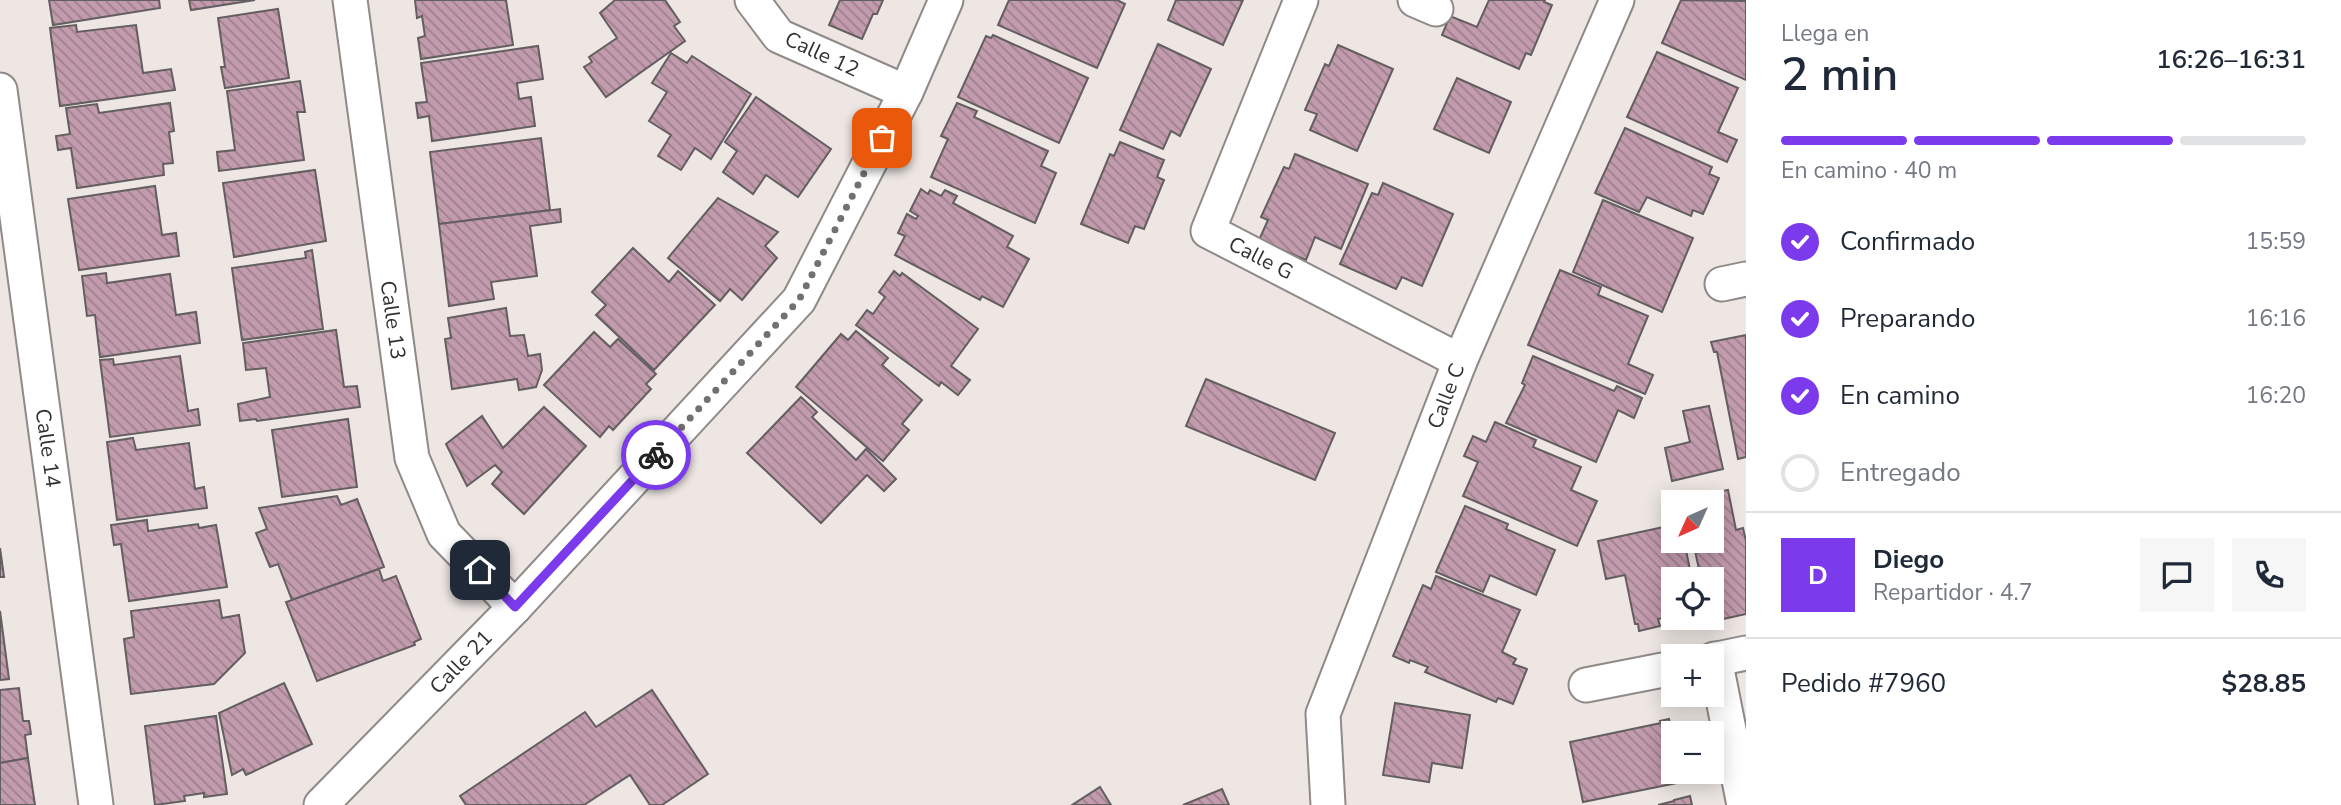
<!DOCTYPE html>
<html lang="es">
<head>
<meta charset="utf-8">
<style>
	body { margin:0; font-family:"Nunito Sans",sans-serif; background:#f6f6f7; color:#1f2937; height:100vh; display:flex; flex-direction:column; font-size:26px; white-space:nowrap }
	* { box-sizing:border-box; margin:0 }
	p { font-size:23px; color:#747a83 }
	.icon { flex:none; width:38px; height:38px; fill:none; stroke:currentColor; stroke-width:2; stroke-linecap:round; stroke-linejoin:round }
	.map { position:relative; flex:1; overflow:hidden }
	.panel { display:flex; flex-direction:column; background:#fff; width:595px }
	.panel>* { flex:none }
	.needle { width:46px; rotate:225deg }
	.fabs { position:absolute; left:1661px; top:490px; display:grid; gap:14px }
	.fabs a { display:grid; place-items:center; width:63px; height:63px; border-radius:0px; background:#fff; box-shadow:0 4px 18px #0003; font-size:35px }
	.pin { position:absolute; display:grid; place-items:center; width:60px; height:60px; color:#fff; margin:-30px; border-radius:14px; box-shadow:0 4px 10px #0006 }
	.courier { position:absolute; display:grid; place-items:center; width:70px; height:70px; margin:-35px; border:5px solid #7c3aed; border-radius:50%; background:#fff; color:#222; box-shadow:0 2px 9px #0007 }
	.head em { font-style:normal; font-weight:600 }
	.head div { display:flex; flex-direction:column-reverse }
	.head { display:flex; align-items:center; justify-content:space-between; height:119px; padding:0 35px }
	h1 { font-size:46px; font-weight:600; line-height:52px }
	.bar { display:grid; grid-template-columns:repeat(4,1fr); gap:10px 7px; align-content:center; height:84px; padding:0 35px }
	.bar i { height:9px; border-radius:5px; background:#e0e1e3 }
	.bar .selected { background:#7c3aed }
	.bar p { grid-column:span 4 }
	.line { display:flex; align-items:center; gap:18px; padding:0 35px; border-top:2px solid #e0e1e3 }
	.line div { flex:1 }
	.round { display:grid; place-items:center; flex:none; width:74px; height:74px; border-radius:0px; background:#f6f6f7 }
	ol { padding:0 35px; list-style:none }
	li { display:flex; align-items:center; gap:21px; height:77px }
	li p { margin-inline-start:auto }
	li .icon { padding:7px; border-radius:50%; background:#7c3aed; color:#fff; stroke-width:4 }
	li:last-child { color:#747a83 }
	li i { width:38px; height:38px; border:4px solid #e0e1e3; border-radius:50% }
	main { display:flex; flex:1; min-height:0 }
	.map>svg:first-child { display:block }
</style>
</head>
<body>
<main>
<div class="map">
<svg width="1746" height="805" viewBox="0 0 1746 805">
	<defs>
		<pattern id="building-back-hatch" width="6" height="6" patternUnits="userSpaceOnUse" patternTransform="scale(1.75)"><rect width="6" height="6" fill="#c29bad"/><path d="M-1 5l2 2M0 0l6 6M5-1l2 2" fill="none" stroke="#9e7f8d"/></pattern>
	</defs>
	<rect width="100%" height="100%" fill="#ede6e3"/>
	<!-- building -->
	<g fill="url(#building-back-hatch)" stroke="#635e60" stroke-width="2">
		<path d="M49 0H159L160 8 53 25Z"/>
		<path d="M189 0H255L191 10Z"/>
		<path d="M415 0H506L513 45 421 59 418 38 425 36 422 16 417 18Z"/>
		<path d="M615 0H665L680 22 674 26 685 41 606 97 584 67 592 62 589 57 617 38 600 13Z"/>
		<path d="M840 0H883L877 14H873L862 39 829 25Z"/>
		<path d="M1009 0H1117L1125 4 1097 68 998 25Z"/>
		<path d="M1176 0H1243L1223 45 1168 20Z"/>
		<path d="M1489 0H1545L1544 2 1552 5 1531 55 1526 53 1519 69 1442 35 1450 16 1477 27Z"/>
		<path d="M1681 0 1746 1V80L1662 43Z"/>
		<path d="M278 9 289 78 225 88 221 67H225L218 18Z"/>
		<path d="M76 25 77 32 136 25 143 73 171 69 175 90 60 106 50 28Z"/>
		<path d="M993 35 1088 78 1059 143 958 97 986 36 991 38Z"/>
		<path d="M1158 44 1211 69 1180 136 1171 131 1163 149 1120 130Z"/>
		<path d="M1338 45 1393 69 1357 151 1310 130 1317 114 1305 110 1325 64 1329 66Z"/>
		<path d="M538 46 543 79 517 83 519 99 531 97 535 126 432 141 429 116 418 118 416 103 427 102 421 63Z"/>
		<path d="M1657 52 1738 88 1718 132 1737 140 1727 162 1627 117Z"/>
		<path d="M671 53 687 63 692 56 751 94 711 159 695 148 681 170 658 156 671 135 649 121 667 92 652 83Z"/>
		<path d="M1457 78 1511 102 1489 153 1434 129Z"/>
		<path d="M300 81 305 112H297L304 160 219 171 217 152 235 150 227 91Z"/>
		<path d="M756 97 831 149 798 197 766 175 753 194 723 172 737 151 725 142Z"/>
		<path d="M170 103 174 131 169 132 173 163 163 164 164 175 77 188 71 148 58 150 56 136 70 134 66 108 97 104 99 113Z"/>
		<path d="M957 103 977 111 974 117 1048 151 1041 166 1056 173 1035 223 931 177 948 139 941 136Z"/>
		<path d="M1625 128 1712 167 1709 174 1719 178 1703 214 1693 210 1691 216 1647 197 1639 212 1595 193Z"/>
		<path d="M541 138 550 210 439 224 430 152Z"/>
		<path d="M1120 142 1164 160 1157 177 1164 180 1144 229 1135 226 1128 243 1081 224 1110 154 1114 156Z"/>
		<path d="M1295 154 1368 184 1341 249 1315 237 1306 260 1259 240 1268 220 1261 217 1284 167 1289 169Z"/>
		<path d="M315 170 326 241 234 257 223 183Z"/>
		<path d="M1383 183 1453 214 1422 286 1402 277 1396 289 1340 264 1372 193 1378 195Z"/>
		<path d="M155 186 162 235 176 233 179 256 79 270 68 199Z"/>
		<path d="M921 189 928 194 930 190 941 196 945 190 957 196 953 203 1013 236 1007 247 1029 259 1003 307 982 296 980 300 895 255 905 236 898 233 907 214 916 219 918 216 910 211Z"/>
		<path d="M718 198 778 232 765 246 777 258 742 300 730 289 720 301 668 258Z"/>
		<path d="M1603 200 1693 238 1662 312 1573 272Z"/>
		<path d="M560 209 561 222 530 226 537 276 491 282 494 299 449 306 439 224Z"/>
		<path d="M633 248 669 282 678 271 715 305 654 370 596 315 606 305 592 292Z"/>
		<path d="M312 250 323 329 242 340 232 268 306 258 305 252Z"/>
		<path d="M1560 270 1601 287 1598 295 1648 316 1628 364 1653 375 1645 394 1528 345Z"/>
		<path d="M894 271 900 276 902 273 978 329 951 366 970 380 958 395 941 382 939 386 856 325 867 310 873 314 885 297 879 292Z"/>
		<path d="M106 273 107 283 170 274 176 315 196 312 200 343 100 357 95 315 87 316 82 276Z"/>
		<path d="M506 308 510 336 524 335 528 356 540 354 542 370 536 387 519 390 517 379 452 389 445 339 451 338 448 318Z"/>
		<path d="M336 330 344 387 357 386 360 407 257 421 256 419 240 421 238 404 270 397 266 368 246 370 243 343Z"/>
		<path d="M856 331 888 358 882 365 922 400 902 424 909 430 883 461 796 387 841 334 848 340Z"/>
		<path d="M594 332 610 347 618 339 656 374 646 384 651 389 613 430 609 426 600 437 544 385Z"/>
		<path d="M1746 335V457L1738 459 1717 352H1714L1711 342Z"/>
		<path d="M180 356 188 411 198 409 200 425 110 437 100 360 113 359 114 365Z"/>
		<path d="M1533 356 1614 391 1617 386 1642 398 1634 418 1618 410 1596 462 1506 423 1525 385 1522 383Z"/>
		<path d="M1206 379 1335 433 1315 480 1186 426Z"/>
		<path d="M801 397 817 412 812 417 856 460 866 449 896 479 884 491 867 475 821 523 747 453Z"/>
		<path d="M1709 406 1723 469 1672 481 1665 448 1690 442 1683 411Z"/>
		<path d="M544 407 586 446 524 514 492 484 502 472 495 465 467 486 446 444 482 416 503 448Z"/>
		<path d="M348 419 357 487 282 497 272 430Z"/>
		<path d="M1495 422 1536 440 1533 447 1581 467 1571 490 1597 501 1577 546 1463 496 1478 462 1464 456 1473 436 1486 442Z"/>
		<path d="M133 438 136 450 189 443 195 489 204 487 207 508 117 520 107 442Z"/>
		<path d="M1728 490 1736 530 1743 528 1746 541V614L1705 623 1704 618H1712V579H1701L1693 541H1712V502H1681L1680 500Z"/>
		<path d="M337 496 341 505 357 499 384 567 292 600 278 564 270 567 256 533 267 529 259 508Z"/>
		<path d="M1465 506 1508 524 1506 529 1555 550 1536 595 1490 575 1483 592 1436 572Z"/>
		<path d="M147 520 148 531 198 524 199 528 216 525 227 587 129 601 121 544 114 545 111 525Z"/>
		<path d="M1673 525V541H1684L1692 579H1673V616L1658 619 1660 626 1639 631 1638 624H1635L1625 575 1606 579 1598 541Z"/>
		<path d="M0 548 4 577H0Z"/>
		<path d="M379 569 383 581 396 576 421 639 414 642 415 645 317 681 286 602Z"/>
		<path d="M1436 576 1520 610 1502 652 1516 659 1513 664 1527 669 1513 704 1498 698 1496 702 1425 672 1428 667 1410 660 1409 663 1393 656 1423 585 1431 589Z"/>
		<path d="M219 600 222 618 239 615 245 653 214 684 131 694 124 639 134 637 131 611Z"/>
		<path d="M0 611 9 679 0 680Z"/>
		<path d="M284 683 312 744 246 775 243 769 232 775 219 713Z"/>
		<path d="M19 688 23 721H29L31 734 25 735 28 758 0 763V690Z"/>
		<path d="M652 690 708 774 662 805H650L630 775 584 805H466L460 796 585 712 596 727Z"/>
		<path d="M1395 703 1470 715 1462 768 1432 763 1429 782 1383 775Z"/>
		<path d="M216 716 227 794 204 797V793L184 796 185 801 155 805 145 726Z"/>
		<path d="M1669 719 1673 738V772H1690L1692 780 1583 802 1570 742 1661 723 1660 721Z"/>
		<path d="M28 758 35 805H0V763Z"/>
		<path d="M1100 787 1111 805H1072Z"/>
		<path d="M1222 789 1229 805H1183Z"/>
		<path d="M1690 796 1692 805H1658L1674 801V800Z"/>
	</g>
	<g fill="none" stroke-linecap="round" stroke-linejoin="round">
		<!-- minor casing -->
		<g stroke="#8f8987" stroke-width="37">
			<g id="minor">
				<path d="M350 0 412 458 444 534 515 607"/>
				<path d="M752 0 779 36 906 92"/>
				<path d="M1301 0 1208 231 1460 361"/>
				<path d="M1415 0 1436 9"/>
				<path d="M0 90 96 805"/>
				<path d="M1722 284 1746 279"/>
				<path d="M1715 659 1744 805"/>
				<path d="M1712 660 1746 653"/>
				<path d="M1586 685 1673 668"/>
				<path d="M321 805 515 607 799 300 906 92 946 0"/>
				<path d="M1328 805 1323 714 1460 361 1617 0"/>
			</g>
		</g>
		<!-- minor -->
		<use href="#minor" stroke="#fff" stroke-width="33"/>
	</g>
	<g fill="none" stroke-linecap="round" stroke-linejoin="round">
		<!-- done -->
		<path stroke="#74706e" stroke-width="7" stroke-dasharray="0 12.6" d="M656 455 799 300 882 138"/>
		<!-- route -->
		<path stroke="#7c3aed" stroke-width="9" d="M480 570 515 607 656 455"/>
	</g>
	<g text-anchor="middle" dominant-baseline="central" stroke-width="6" stroke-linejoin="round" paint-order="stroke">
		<!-- street labels -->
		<g font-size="21" fill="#33302f" stroke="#fff">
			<text transform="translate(822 54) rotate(25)">Calle 12</text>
			<text transform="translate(1261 258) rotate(27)">Calle G</text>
			<text transform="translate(393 320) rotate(82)">Calle 13</text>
			<text transform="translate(1446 396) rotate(-69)">Calle C</text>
			<text transform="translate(48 448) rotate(82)">Calle 14</text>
			<text transform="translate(461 662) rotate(-46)">Calle 21</text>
		</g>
	</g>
</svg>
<div class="fabs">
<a><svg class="needle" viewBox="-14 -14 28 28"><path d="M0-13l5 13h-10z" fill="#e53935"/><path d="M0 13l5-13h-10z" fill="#747a83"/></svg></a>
<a><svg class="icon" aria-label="locate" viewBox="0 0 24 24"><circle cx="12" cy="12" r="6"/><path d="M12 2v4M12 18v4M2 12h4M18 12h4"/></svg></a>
<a>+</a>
<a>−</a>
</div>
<div class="pin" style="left:882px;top:138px;background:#ea580c"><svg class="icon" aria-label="bag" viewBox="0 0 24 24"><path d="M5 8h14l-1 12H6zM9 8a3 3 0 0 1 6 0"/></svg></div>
<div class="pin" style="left:480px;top:570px;background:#1f2937"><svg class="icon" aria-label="home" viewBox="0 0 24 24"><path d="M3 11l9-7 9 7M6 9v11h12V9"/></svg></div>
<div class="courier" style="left:656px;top:455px"><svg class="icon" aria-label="bike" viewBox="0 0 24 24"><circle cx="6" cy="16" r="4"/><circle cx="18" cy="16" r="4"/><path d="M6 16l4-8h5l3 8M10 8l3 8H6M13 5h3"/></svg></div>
</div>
<section class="panel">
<div class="head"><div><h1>2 min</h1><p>Llega en</p></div><em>16:26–16:31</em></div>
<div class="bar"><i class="selected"></i><i class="selected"></i><i class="selected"></i><i></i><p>En camino · 40 m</p></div>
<ol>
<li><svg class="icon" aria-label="check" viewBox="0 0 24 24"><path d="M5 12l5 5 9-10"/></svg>Confirmado<p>15:59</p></li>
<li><svg class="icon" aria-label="check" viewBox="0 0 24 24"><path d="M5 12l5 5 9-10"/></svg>Preparando<p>16:16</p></li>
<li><svg class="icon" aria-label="check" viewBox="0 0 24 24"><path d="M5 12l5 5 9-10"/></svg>En camino<p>16:20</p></li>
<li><i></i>Entregado</li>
</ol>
<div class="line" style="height:126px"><b class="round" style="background:#7c3aed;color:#fff">D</b><div><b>Diego</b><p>Repartidor · 4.7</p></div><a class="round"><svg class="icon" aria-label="chat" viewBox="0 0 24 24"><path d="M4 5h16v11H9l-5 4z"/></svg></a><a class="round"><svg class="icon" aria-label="phone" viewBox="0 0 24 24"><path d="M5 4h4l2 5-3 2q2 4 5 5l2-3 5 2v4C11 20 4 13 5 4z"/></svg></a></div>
<div class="line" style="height:91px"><div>Pedido #7960</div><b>$28.85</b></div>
</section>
</main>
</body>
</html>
